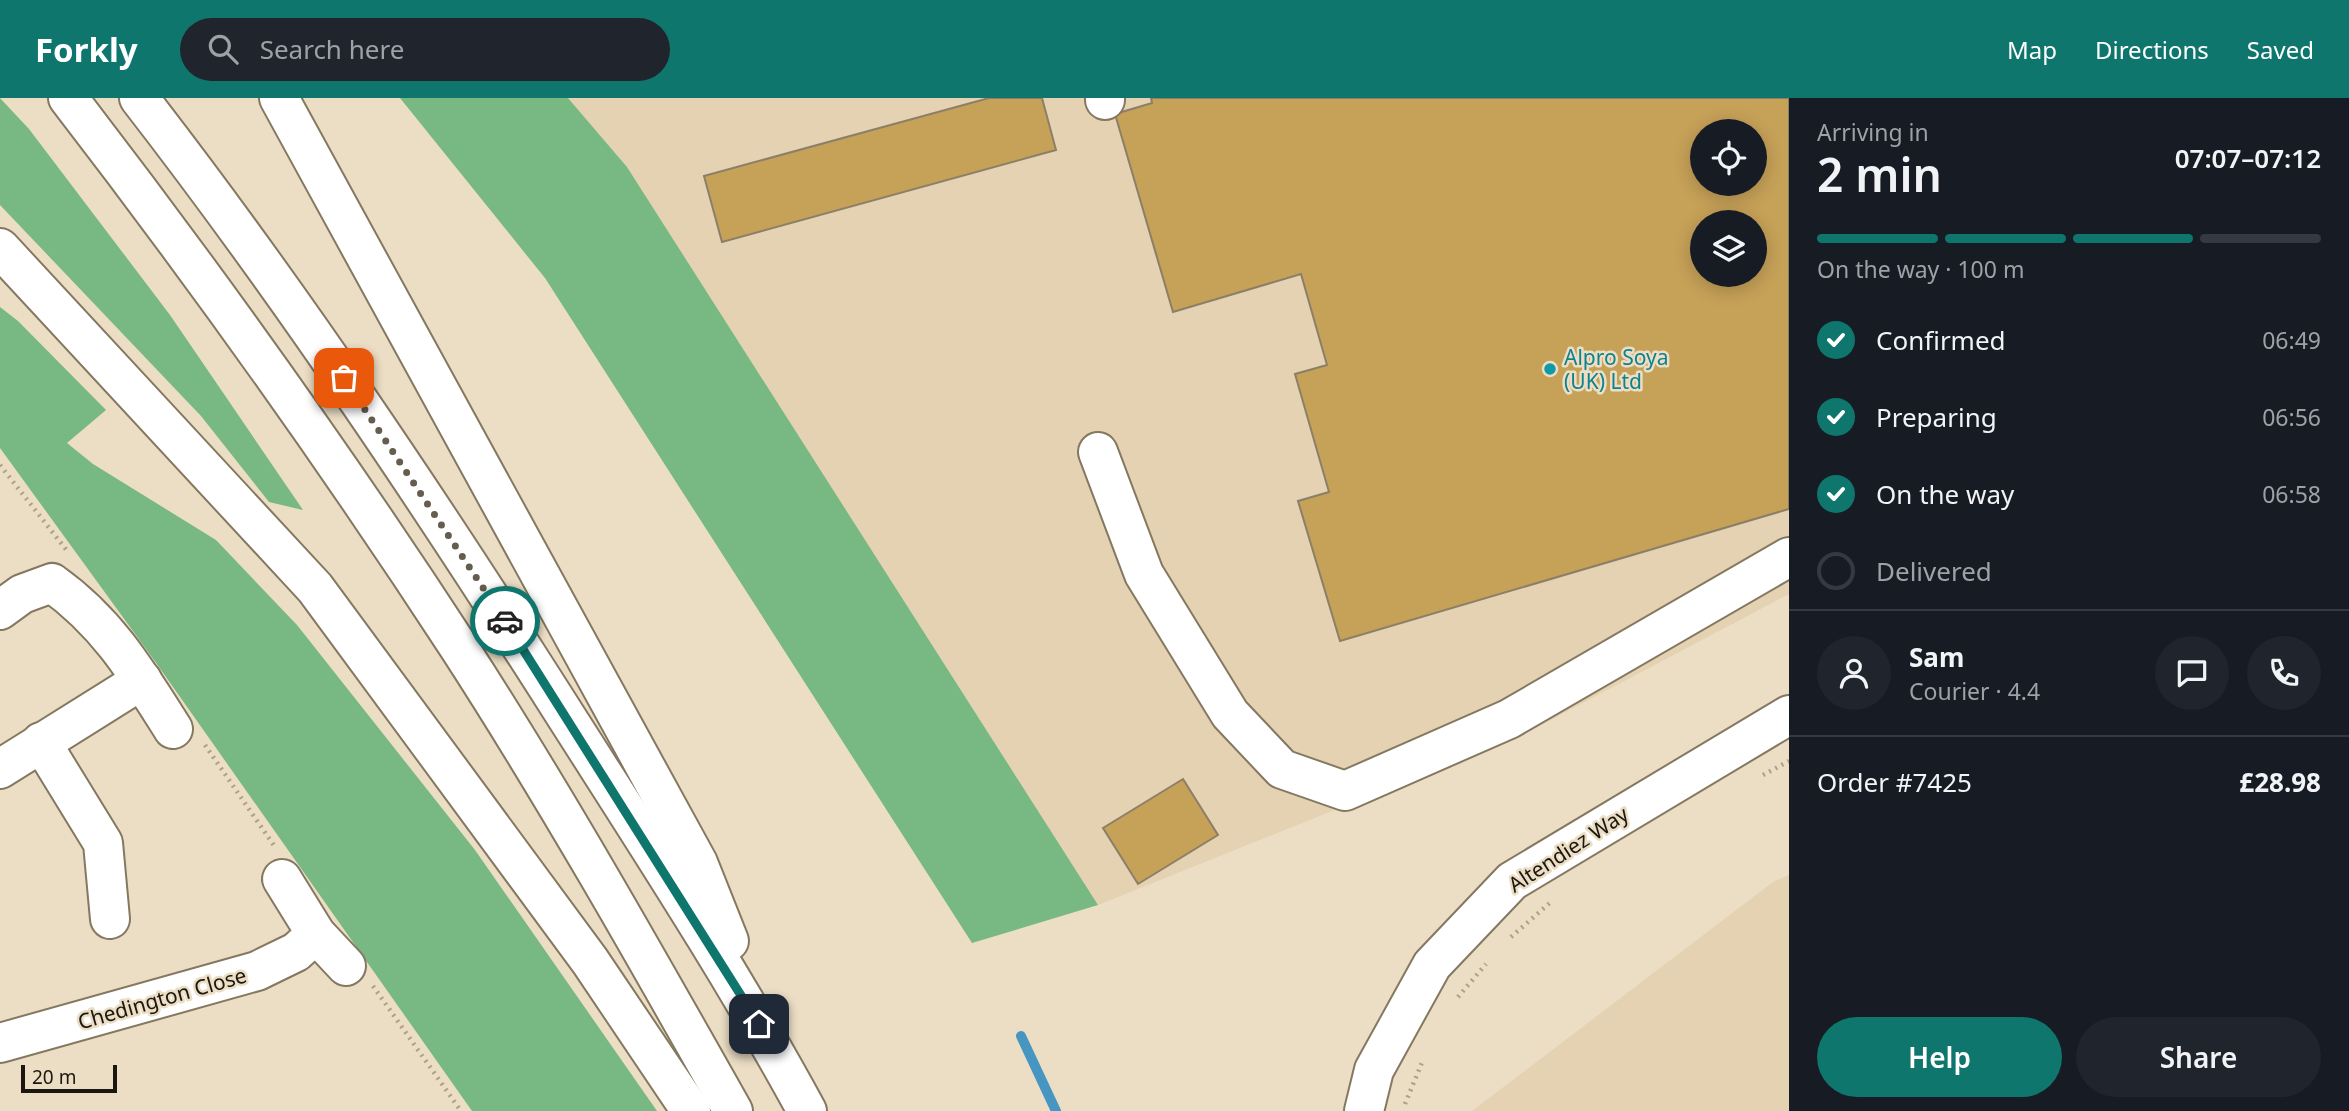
<!DOCTYPE html>
<html lang="en">
<head>
<meta charset="utf-8">
<style>
	body { margin:0; font-family:"Noto Sans",sans-serif; background:#20242c; color:#f1f3f6; height:100vh; display:flex; flex-direction:column; font-size:26px; white-space:nowrap }
	* { box-sizing:border-box; margin:0 }
	p { font-size:23px; color:#9ea1a6 }
	.icon { flex:none; width:38px; height:38px; fill:none; stroke:currentColor; stroke-width:2; stroke-linecap:round; stroke-linejoin:round }
	.map { position:relative; flex:1; overflow:hidden }
	.sheet { display:flex; flex-direction:column; background:#171b24; width:560px }
	.sheet>* { flex:none }
	.fabs { position:absolute; left:1690px; top:21px; display:grid; gap:14px }
	.fabs a { display:grid; place-items:center; width:77px; height:77px; border-radius:50%; background:#171b24; box-shadow:0 4px 18px #0003; font-size:35px }
	.scale { position:absolute; left:21px; bottom:18px; width:96px; box-sizing:border-box; padding-left:7px; border:4px solid #1c170e; border-top:0; font-size:19px; line-height:24px; white-space:nowrap; color:#1c170e; -webkit-text-stroke:5px #ecdec4; paint-order:stroke }
	.pin { position:absolute; display:grid; place-items:center; width:60px; height:60px; color:#fff; margin:-30px; border-radius:14px; box-shadow:0 4px 10px #0006 }
	.courier { position:absolute; display:grid; place-items:center; width:70px; height:70px; margin:-35px; border:5px solid #0f766e; border-radius:50%; background:#fff; color:#222; box-shadow:0 2px 9px #0007 }
	.summary em { font-style:normal; font-weight:600 }
	.summary div { display:flex; flex-direction:column-reverse }
	.summary { display:flex; align-items:center; justify-content:space-between; height:119px; padding:0 28px }
	h1 { font-size:46px; font-weight:600; line-height:52px }
	.bar { display:grid; grid-template-columns:repeat(4,1fr); gap:10px 7px; align-content:center; height:84px; padding:0 28px }
	.bar i { height:9px; border-radius:5px; background:#363941 }
	.bar .current { background:#0f766e }
	.bar p { grid-column:span 4 }
	.line { display:flex; align-items:center; gap:18px; padding:0 28px; border-top:2px solid #363941 }
	.line div { flex:1 }
	.round { display:grid; place-items:center; flex:none; width:74px; height:74px; border-radius:37px; background:#20242c }
	ol { padding:0 28px; list-style:none }
	li { display:flex; align-items:center; gap:21px; height:77px }
	li p { margin-inline-start:auto }
	li .icon { padding:7px; border-radius:50%; background:#0f766e; color:#fff; stroke-width:4 }
	li:last-child { color:#9ea1a6 }
	li i { width:38px; height:38px; border:4px solid #363941; border-radius:50% }
	.action { display:flex; gap:14px; margin-top:auto; padding:14px 28px }
	.action a { flex:1; height:80px; border-radius:42px; background:#0f766e; color:#fff; font-size:28px; font-weight:600; line-height:80px; text-align:center }
	.action a+a { background:#20242c; color:#f1f3f6 }
	header { display:flex; align-items:center; gap:42px; box-sizing:border-box; height:98px; padding:0 35px; background:#0f766e; color:#fff }
	header strong { font-size:33px }
	nav { display:flex; gap:38px; margin-inline-start:auto; font-size:24px }
	.search { width:490px; height:63px; background:#20242c; display:flex; align-items:center; gap:18px; box-sizing:border-box; padding:0 24px; border-radius:38px; color:#9ea1a6; font-size:26px }
	main { display:flex; flex:1; min-height:0 }
	.map>svg:first-child { display:block }
</style>
</head>
<body>
<header>
<strong>Forkly</strong>
<div class="search"><svg class="icon" aria-label="search" viewBox="0 0 24 24"><circle cx="10" cy="10" r="6"/><path d="M15 15l6 6"/></svg>Search here</div>
<nav><a>Map</a><a>Directions</a><a>Saved</a></nav>
</header>
<main>
<div class="map">
<svg width="1789" height="1013" viewBox="0 0 1789 1013">
	<rect width="100%" height="100%" fill="#ecdec4"/>
	<!-- built -->
	<g fill="#e4d2b2" fill-rule="evenodd">
		<path d="M568 0H1789V496L1526 635 1098 807 627 69ZM1703 33H1755V86H1703ZM1703 124H1755V177H1703Z"/>
		<path d="M1789 777V1013H1472L1773 784Z"/>
	</g>
	<!-- forest -->
	<g fill="#78b882">
		<path d="M0 0 29 31 170 217 303 412 269 404 201 318 0 107Z"/>
		<path d="M400 0H568L627 69 1098 807 972 845 545 180Z"/>
		<path d="M0 209 18 223 106 312 67 345 93 366 216 442 297 527 475 752 657 1013H472L154 562 0 350Z"/>
	</g>
	<g fill="none" stroke-linecap="round" stroke-linejoin="round">
		<!-- stream -->
		<path stroke="#4796c2" stroke-width="10" d="M1021 938 1056 1013"/>
	</g>
	<!-- building -->
	<g fill="#c6a158" stroke="#8c7f67" stroke-width="2" fill-rule="evenodd">
		<path d="M989 0H1042L1056 52 722 144 704 78Z"/>
		<path d="M1151 0H1789V411L1340 543 1298 403 1329 394 1295 276 1327 267 1301 176 1173 214 1115 16 1152 5ZM1703 33H1755V86H1703ZM1703 124H1755V177H1703Z"/>
		<path d="M1183 681 1218 737 1138 786 1103 730Z"/>
	</g>
	<g fill="none" stroke-linecap="round" stroke-linejoin="round">
		<!-- minor casing -->
		<g stroke="#857861" stroke-width="42">
			<g id="minor">
				<path d="M1105 2V0"/>
				<path d="M1098 354 1144 476 1230 616 1282 671 1345 693 1509 621 1789 459"/>
				<path d="M0 512 22 496 52 485C108 525 137 574 173 631"/>
				<path d="M41 644 103 745 110 821"/>
				<path d="M0 671 142 582"/>
				<path d="M282 781 316 836 346 868"/>
				<path d="M0 945 257 873 296 854 316 836"/>
				<path d="M1364 1013 1374 972 1432 867 1512 783 1789 617"/>
			</g>
		</g>
		<!-- highway casing -->
		<g stroke="#857861" stroke-width="42">
			<g id="highway">
				<path d="M68 0C206 179 337 362 460 551 557 701 645 857 733 1013"/>
				<path d="M139 0C291 196 429 403 562 612 646 744 732 875 807 1013"/>
				<path d="M279 0 698 765 729 843"/>
				<path d="M0 150 315 490 590 863 691 1013"/>
			</g>
		</g>
		<!-- path -->
		<g stroke="#aca18c" stroke-width="4.5" stroke-dasharray="2 5" stroke-linecap="butt">
			<path d="M0 367 68 454"/>
			<path d="M205 647 275 749"/>
			<path d="M1763 677 1789 663"/>
			<path d="M1511 839 1552 803"/>
			<path d="M373 888 461 1013"/>
			<path d="M1458 899 1486 866"/>
			<path d="M1405 1006 1423 962"/>
		</g>
		<!-- minor -->
		<use href="#minor" stroke="#fff" stroke-width="38"/>
		<!-- highway -->
		<use href="#highway" stroke="#fff" stroke-width="38"/>
	</g>
	<g fill="none" stroke-linecap="round" stroke-linejoin="round">
		<!-- done -->
		<path stroke="#655d4e" stroke-width="7" stroke-dasharray="0 12.6" d="M344 280 505 523"/>
		<!-- route -->
		<path stroke="#0f766e" stroke-width="9" d="M505 523 759 926"/>
	</g>
	<!-- markers -->
	<circle fill="#0f9aa8" stroke="#ecdec4" stroke-width="2.5" cx="1550" cy="271" r="7"/>
	<g text-anchor="middle" dominant-baseline="central" stroke-width="5" stroke-linejoin="round" paint-order="stroke">
		<!-- culture labels -->
		<g font-size="21" fill="#0d838f" stroke="#ecdec4" text-anchor="start">
			<text x="1564" y="259">Alpro Soya<tspan x="1564" dy="24">(UK) Ltd</tspan></text>
		</g>
		<!-- street labels -->
		<g font-size="21" fill="#1c170e" stroke="#ecdec4">
			<text transform="translate(1568 751) rotate(-33)">Altendiez Way</text>
			<text transform="translate(162 900) rotate(-16)">Chedington Close</text>
		</g>
	</g>
</svg>
<div class="fabs">
<a><svg class="icon" aria-label="locate" viewBox="0 0 24 24"><circle cx="12" cy="12" r="6"/><path d="M12 2v4M12 18v4M2 12h4M18 12h4"/></svg></a>
<a><svg class="icon" aria-label="layers" viewBox="0 0 24 24"><path d="M12 4l9 5-9 5-9-5zM3 14l9 5 9-5"/></svg></a>
</div>
<div class="scale">20 m</div>
<div class="pin" style="left:344px;top:280px;background:#ea580c"><svg class="icon" aria-label="bag" viewBox="0 0 24 24"><path d="M5 8h14l-1 12H6zM9 8a3 3 0 0 1 6 0"/></svg></div>
<div class="pin" style="left:759px;top:926px;background:#1f2937"><svg class="icon" aria-label="home" viewBox="0 0 24 24"><path d="M3 11l9-7 9 7M6 9v11h12V9"/></svg></div>
<div class="courier" style="left:505px;top:523px"><svg class="icon" aria-label="car" viewBox="0 0 24 24"><path d="M5 17H2v-5l4-1 3-4h7l3 4 3 1v5h-3M9 17h6M6 11h13"/><circle cx="7" cy="17" r="2"/><circle cx="17" cy="17" r="2"/></svg></div>
</div>
<section class="sheet">
<div class="summary"><div><h1>2 min</h1><p>Arriving in</p></div><em>07:07–07:12</em></div>
<div class="bar"><i class="current"></i><i class="current"></i><i class="current"></i><i></i><p>On the way · 100 m</p></div>
<ol>
<li><svg class="icon" aria-label="check" viewBox="0 0 24 24"><path d="M5 12l5 5 9-10"/></svg>Confirmed<p>06:49</p></li>
<li><svg class="icon" aria-label="check" viewBox="0 0 24 24"><path d="M5 12l5 5 9-10"/></svg>Preparing<p>06:56</p></li>
<li><svg class="icon" aria-label="check" viewBox="0 0 24 24"><path d="M5 12l5 5 9-10"/></svg>On the way<p>06:58</p></li>
<li><i></i>Delivered</li>
</ol>
<div class="line" style="height:126px"><a class="round"><svg class="icon" aria-label="person" viewBox="0 0 24 24"><circle cx="12" cy="8" r="4"/><path d="M4 21q1-7 8-7t8 7"/></svg></a><div><b>Sam</b><p>Courier · 4.4</p></div><a class="round"><svg class="icon" aria-label="chat" viewBox="0 0 24 24"><path d="M4 5h16v11H9l-5 4z"/></svg></a><a class="round"><svg class="icon" aria-label="phone" viewBox="0 0 24 24"><path d="M5 4h4l2 5-3 2q2 4 5 5l2-3 5 2v4C11 20 4 13 5 4z"/></svg></a></div>
<div class="line" style="height:91px"><div>Order #7425</div><b>£28.98</b></div>
<div class="action"><a>Help</a><a>Share</a></div>
</section>
</main>
</body>
</html>
